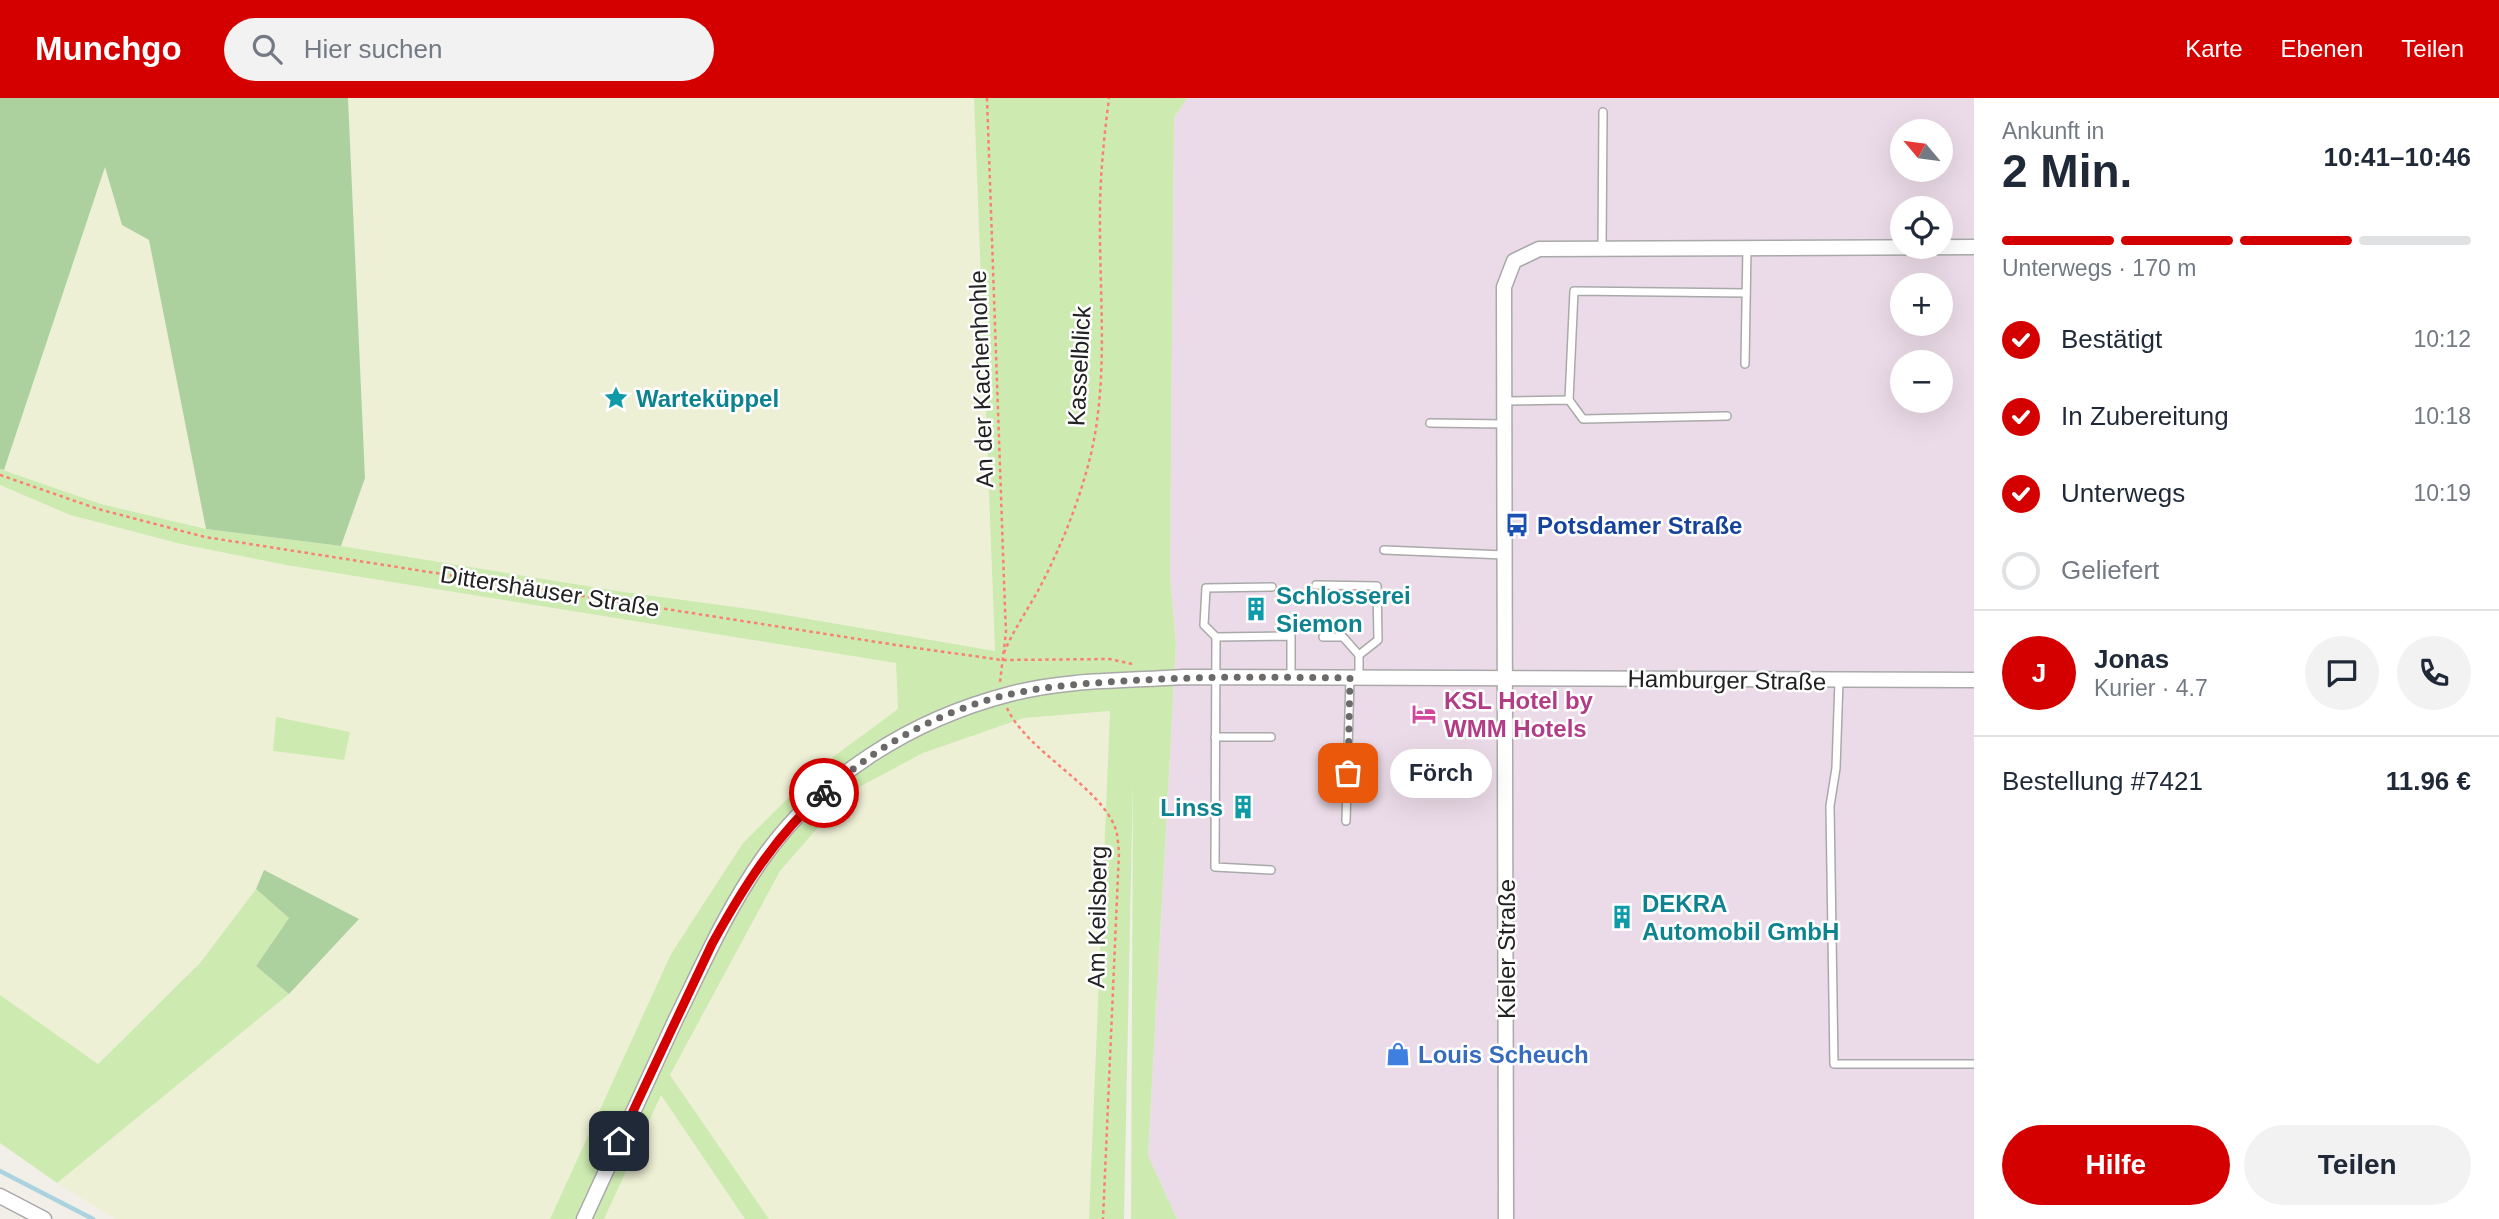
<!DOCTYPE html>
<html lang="de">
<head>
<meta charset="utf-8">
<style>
	body { margin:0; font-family:Arial,sans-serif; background:#f2f2f3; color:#1f2937; height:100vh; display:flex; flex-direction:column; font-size:26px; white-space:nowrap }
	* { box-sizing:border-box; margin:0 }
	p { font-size:23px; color:#747a83 }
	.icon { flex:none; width:38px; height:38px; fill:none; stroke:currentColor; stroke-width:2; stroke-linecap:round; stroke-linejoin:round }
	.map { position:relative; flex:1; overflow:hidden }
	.details { display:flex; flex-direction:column; background:#fff; width:525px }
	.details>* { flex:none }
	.needle { width:46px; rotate:299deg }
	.fabs { position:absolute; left:1890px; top:21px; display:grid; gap:14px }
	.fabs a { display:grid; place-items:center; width:63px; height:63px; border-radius:50%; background:#fff; box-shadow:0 7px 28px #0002; font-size:35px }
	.pin { position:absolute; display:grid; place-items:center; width:60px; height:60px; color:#fff; margin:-30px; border-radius:14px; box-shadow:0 4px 10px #0006 }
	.courier { position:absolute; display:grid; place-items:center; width:70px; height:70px; margin:-35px; border:5px solid #d40000; border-radius:50%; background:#fff; color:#222; box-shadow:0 2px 9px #0007 }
	.bubble { position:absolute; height:49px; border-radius:24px; background:#fff; box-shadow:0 7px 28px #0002; font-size:23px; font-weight:700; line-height:49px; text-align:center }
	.summary em { font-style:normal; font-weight:700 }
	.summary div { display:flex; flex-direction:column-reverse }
	.summary { display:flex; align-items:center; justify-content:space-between; height:119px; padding:0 28px }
	h1 { font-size:46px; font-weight:700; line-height:52px }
	.bar { display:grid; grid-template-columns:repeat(4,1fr); gap:10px 7px; align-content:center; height:84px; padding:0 28px }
	.bar i { height:9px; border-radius:5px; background:#e0e1e3 }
	.bar .on { background:#d40000 }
	.bar p { grid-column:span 4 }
	.line { display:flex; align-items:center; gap:18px; padding:0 28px; border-top:2px solid #e0e1e3 }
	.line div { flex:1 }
	.round { display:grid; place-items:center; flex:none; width:74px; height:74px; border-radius:37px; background:#f2f2f3 }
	ol { padding:0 28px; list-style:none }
	li { display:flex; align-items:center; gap:21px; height:77px }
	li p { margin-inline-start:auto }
	li .icon { padding:7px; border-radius:50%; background:#d40000; color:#fff; stroke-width:4 }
	li:last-child { color:#747a83 }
	li i { width:38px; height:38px; border:4px solid #e0e1e3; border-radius:50% }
	.action { display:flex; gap:14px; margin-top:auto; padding:14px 28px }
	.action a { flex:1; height:80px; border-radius:42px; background:#d40000; color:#fff; font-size:28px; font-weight:700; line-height:80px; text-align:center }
	.action a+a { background:#f2f2f3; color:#1f2937 }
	header { display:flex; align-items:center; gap:42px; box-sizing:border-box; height:98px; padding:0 35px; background:#d40000; color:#fff }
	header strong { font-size:33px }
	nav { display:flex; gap:38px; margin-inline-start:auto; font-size:24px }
	.search { width:490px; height:63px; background:#f2f2f3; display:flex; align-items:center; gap:18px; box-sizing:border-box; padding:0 24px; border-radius:38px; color:#747a83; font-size:26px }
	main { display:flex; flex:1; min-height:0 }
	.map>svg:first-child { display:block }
</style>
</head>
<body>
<header>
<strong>Munchgo</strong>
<div class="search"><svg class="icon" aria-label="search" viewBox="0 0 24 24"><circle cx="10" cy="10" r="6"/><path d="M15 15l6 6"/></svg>Hier suchen</div>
<nav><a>Karte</a><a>Ebenen</a><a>Teilen</a></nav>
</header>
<main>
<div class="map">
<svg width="1974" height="1121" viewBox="0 0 1974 1121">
	<rect width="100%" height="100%" fill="#f2efe9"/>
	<!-- industrial -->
	<path fill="#ebdbe8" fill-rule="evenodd" d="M1187 0H1974V1121H1177L1148 1059 1176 547 1170 478 1174 20ZM1902 33H1941V72H1902ZM1902 110H1941V149H1902ZM1902 187H1941V226H1902ZM1902 264H1941V303H1902Z"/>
	<!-- farmland -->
	<g fill="#eef0d5">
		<path d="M348 0H974L995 553 750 511 624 494 341 448 365 380Z"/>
		<path d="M105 68 122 127 149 142 206 431 101 406 4 372Z"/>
		<path d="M0 387 70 417 181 446 286 467 896 565 898 611 818 670 671 856 550 1121H115L57 1085 289 896 359 821 264 773 256 791 200 865 97 966 0 897Z"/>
		<path d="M1110 613 1089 1121H769L670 977 780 773 848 695 923 655 1024 620Z"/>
		<path d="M661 996 745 1121H604Z"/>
	</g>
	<!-- grass -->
	<g fill="#cdebb0">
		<path d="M974 0H1187L1174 20 1170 478 1176 547 1148 1058 1177 1121H1131L1133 682 1124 1121H1089L1110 613 1024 620 923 655 848 695 780 773 670 977 769 1121H745L661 997 604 1121H550L671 856 743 745 818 670 898 611 896 565 286 467 181 446 70 417 0 387V371L101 406 206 431 341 448 624 494 750 511 995 553Z"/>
		<path d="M276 619 350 634 344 662 273 653Z"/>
		<path d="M256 791 289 820 256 868 289 896 57 1085 0 1045V897L98 966 200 865Z"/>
	</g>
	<!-- forest -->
	<g fill="#add19e">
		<path d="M0 0H348L365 380 341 448 206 431 149 142 122 127 105 69 4 372 0 371Z"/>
		<path d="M264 772 359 821 289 896 256 868 289 820 256 791Z"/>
	</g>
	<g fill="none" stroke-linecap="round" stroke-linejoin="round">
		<!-- stream -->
		<path stroke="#aad3df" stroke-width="4.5" d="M0 1073 93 1121"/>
		<!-- lane casing -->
		<g stroke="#a9a9a9" stroke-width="10">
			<g id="lane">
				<path d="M1602 150 1603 14"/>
				<path d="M1745 266 1747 150"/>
				<path d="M1569 302 1574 193 1746 195"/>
				<path d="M1505 303 1569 302 1583 321 1727 318"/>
				<path d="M1430 325 1504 326"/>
				<path d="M1384 452 1504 457"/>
				<path d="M1316 487 1377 488 1378 542 1359 557V580"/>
				<path d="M1216 539 1204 527 1206 490 1272 489"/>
				<path d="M1323 539H1343L1359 557"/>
				<path d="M1839 583 1836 670 1830 708 1834 966H1974"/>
				<path d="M1215 639H1271"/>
				<path d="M1346 723 1350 580"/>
				<path d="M1271 772 1215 769 1216 539 1291 538V580"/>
			</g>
		</g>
		<!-- street casing -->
		<g stroke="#a9a9a9" stroke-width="17">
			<g id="street">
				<path d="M0 1098 44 1121"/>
				<path d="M584 1121C614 1055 644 989 675 923 702 868 727 811 763 760 822 677 913 621 1010 596 1067 581 1127 583 1184 579L1974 582"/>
				<path d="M1506 1121 1504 189 1514 163 1539 151 1974 149"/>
			</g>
		</g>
		<!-- path -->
		<g stroke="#fa8072" stroke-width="2.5" stroke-dasharray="3.5 3.5" stroke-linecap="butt">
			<path d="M987 0 1005 511 1006 534 1000 584"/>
			<path d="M0 377 98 411 205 439 909 549 1002 562 1109 561 1132 566"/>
			<path d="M1004 555C1014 530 1030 509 1042 485 1063 444 1080 401 1091 356 1109 277 1099 196 1100 117 1100 78 1104 39 1109 0"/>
			<path d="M1007 610C1027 654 1102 689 1116 732 1118 739 1118 747 1119 754L1103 1121"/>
		</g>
		<!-- lane -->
		<use href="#lane" stroke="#fff" stroke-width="7"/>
		<!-- street -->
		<use href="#street" stroke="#fff" stroke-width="14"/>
	</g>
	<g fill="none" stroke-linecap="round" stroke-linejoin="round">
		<!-- done -->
		<path stroke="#6b6a68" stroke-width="7" stroke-dasharray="0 12.6" d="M824 695C866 658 911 629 964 610 1016 590 1071 586 1126 583 1201 578 1275 579 1350 580L1348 675"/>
		<!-- route -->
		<path stroke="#d40000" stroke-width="9" d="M619 1043 712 846C743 790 775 738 824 695"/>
	</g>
	<!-- icons -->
	<defs>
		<g id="sight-bare" transform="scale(1.89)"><path d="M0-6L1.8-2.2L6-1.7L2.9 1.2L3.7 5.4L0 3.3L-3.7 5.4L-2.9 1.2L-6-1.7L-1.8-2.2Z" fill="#0f9aa8" stroke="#fff" stroke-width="2.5" paint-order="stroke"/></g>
		<g id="bus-bare" transform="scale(1.89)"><path d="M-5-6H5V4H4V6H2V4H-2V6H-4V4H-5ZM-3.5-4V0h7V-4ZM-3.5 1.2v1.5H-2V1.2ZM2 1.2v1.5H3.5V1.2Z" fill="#1a4fb4" stroke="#fff" stroke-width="2.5" paint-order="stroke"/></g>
		<g id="building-bare" transform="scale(1.89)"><path d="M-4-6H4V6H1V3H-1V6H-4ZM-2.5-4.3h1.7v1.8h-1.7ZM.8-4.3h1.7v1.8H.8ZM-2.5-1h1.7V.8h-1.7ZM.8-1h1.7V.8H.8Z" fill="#0f9aa8" stroke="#fff" stroke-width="2.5" paint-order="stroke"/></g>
		<g id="hotel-bare" transform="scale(1.89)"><path d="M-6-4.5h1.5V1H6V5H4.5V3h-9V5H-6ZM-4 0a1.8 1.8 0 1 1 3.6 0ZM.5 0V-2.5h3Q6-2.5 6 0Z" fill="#d1479c" stroke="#fff" stroke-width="2.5" paint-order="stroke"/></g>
		<g id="shop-bare" transform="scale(1.89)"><path d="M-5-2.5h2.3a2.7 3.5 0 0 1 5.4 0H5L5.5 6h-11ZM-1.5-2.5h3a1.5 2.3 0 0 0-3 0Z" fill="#3f7fe0" stroke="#fff" stroke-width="2.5" paint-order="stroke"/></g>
	</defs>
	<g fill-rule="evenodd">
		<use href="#sight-bare" x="616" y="300"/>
		<use href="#bus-bare" x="1517" y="427"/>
		<use href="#building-bare" x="1256" y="511"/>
		<use href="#hotel-bare" x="1424" y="616"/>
		<use href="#building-bare" x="1243" y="709"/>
		<use href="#building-bare" x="1622" y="819"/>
		<use href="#shop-bare" x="1398" y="956"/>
	</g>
	<g text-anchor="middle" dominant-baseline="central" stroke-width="5" stroke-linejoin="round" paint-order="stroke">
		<!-- street labels -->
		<g font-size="24" fill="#222" stroke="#fff">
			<text transform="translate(1079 268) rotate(-87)">Kasselblick</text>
			<text transform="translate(981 281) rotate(-92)">An der Kachenhohle</text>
			<text transform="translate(550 493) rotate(9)">Dittershäuser Straße</text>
			<text transform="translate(1727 582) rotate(1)">Hamburger Straße</text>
			<text transform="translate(1097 819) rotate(-89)">Am Keilsberg</text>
			<text transform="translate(1506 851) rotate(-90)">Kieler Straße</text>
		</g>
		<!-- culture labels -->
		<g font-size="24" font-weight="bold" fill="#0d838f" stroke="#fff" text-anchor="start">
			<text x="636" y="300">Warteküppel</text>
			<text x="1276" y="497">Schlosserei<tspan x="1276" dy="28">Siemon</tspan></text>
			<text x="1223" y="709" text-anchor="end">Linss</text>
			<text x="1642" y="805">DEKRA<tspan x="1642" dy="28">Automobil GmbH</tspan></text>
		</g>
		<!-- transit labels -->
		<g font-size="24" font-weight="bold" fill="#164399" stroke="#fff" text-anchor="start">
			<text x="1537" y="427">Potsdamer Straße</text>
		</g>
		<!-- hotel labels -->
		<g font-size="24" font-weight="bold" fill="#b23c85" stroke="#fff" text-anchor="start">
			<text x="1444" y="602">KSL Hotel by<tspan x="1444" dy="28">WMM Hotels</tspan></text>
		</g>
		<!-- shop labels -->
		<g font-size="24" font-weight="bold" fill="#366cbe" stroke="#fff" text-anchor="start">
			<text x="1418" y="956">Louis Scheuch</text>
		</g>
	</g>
</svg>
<div class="fabs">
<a><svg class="needle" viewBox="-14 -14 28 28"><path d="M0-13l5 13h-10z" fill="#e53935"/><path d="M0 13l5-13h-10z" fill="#747a83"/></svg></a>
<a><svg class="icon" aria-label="locate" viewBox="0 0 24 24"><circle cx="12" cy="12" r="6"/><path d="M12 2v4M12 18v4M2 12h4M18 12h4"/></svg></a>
<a>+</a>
<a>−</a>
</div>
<div class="pin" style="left:1348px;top:675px;background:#ea580c"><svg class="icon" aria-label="bag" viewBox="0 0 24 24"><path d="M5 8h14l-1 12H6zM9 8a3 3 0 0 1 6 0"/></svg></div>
<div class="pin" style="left:619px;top:1043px;background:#1f2937"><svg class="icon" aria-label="home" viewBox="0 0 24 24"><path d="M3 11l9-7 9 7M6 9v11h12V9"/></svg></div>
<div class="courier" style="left:824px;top:695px"><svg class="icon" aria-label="bike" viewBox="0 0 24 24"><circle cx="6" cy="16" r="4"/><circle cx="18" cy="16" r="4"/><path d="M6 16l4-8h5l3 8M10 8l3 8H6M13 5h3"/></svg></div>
<div class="bubble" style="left:1390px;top:651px;width:102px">Förch</div>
</div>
<section class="details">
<div class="summary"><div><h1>2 Min.</h1><p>Ankunft in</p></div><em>10:41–10:46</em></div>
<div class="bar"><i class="on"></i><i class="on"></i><i class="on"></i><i></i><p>Unterwegs · 170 m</p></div>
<ol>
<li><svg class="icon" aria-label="check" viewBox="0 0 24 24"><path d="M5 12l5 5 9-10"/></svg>Bestätigt<p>10:12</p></li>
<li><svg class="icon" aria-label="check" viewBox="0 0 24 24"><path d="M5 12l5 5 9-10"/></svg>In Zubereitung<p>10:18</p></li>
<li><svg class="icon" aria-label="check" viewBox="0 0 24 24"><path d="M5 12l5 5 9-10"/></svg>Unterwegs<p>10:19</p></li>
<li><i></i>Geliefert</li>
</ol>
<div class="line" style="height:126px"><b class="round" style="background:#d40000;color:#fff">J</b><div><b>Jonas</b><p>Kurier · 4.7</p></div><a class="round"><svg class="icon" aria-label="chat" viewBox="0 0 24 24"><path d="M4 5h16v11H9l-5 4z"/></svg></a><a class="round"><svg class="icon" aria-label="phone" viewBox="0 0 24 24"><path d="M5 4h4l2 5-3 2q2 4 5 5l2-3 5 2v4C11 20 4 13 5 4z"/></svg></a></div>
<div class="line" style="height:91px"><div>Bestellung #7421</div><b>11.96 €</b></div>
<div class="action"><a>Hilfe</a><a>Teilen</a></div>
</section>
</main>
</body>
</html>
